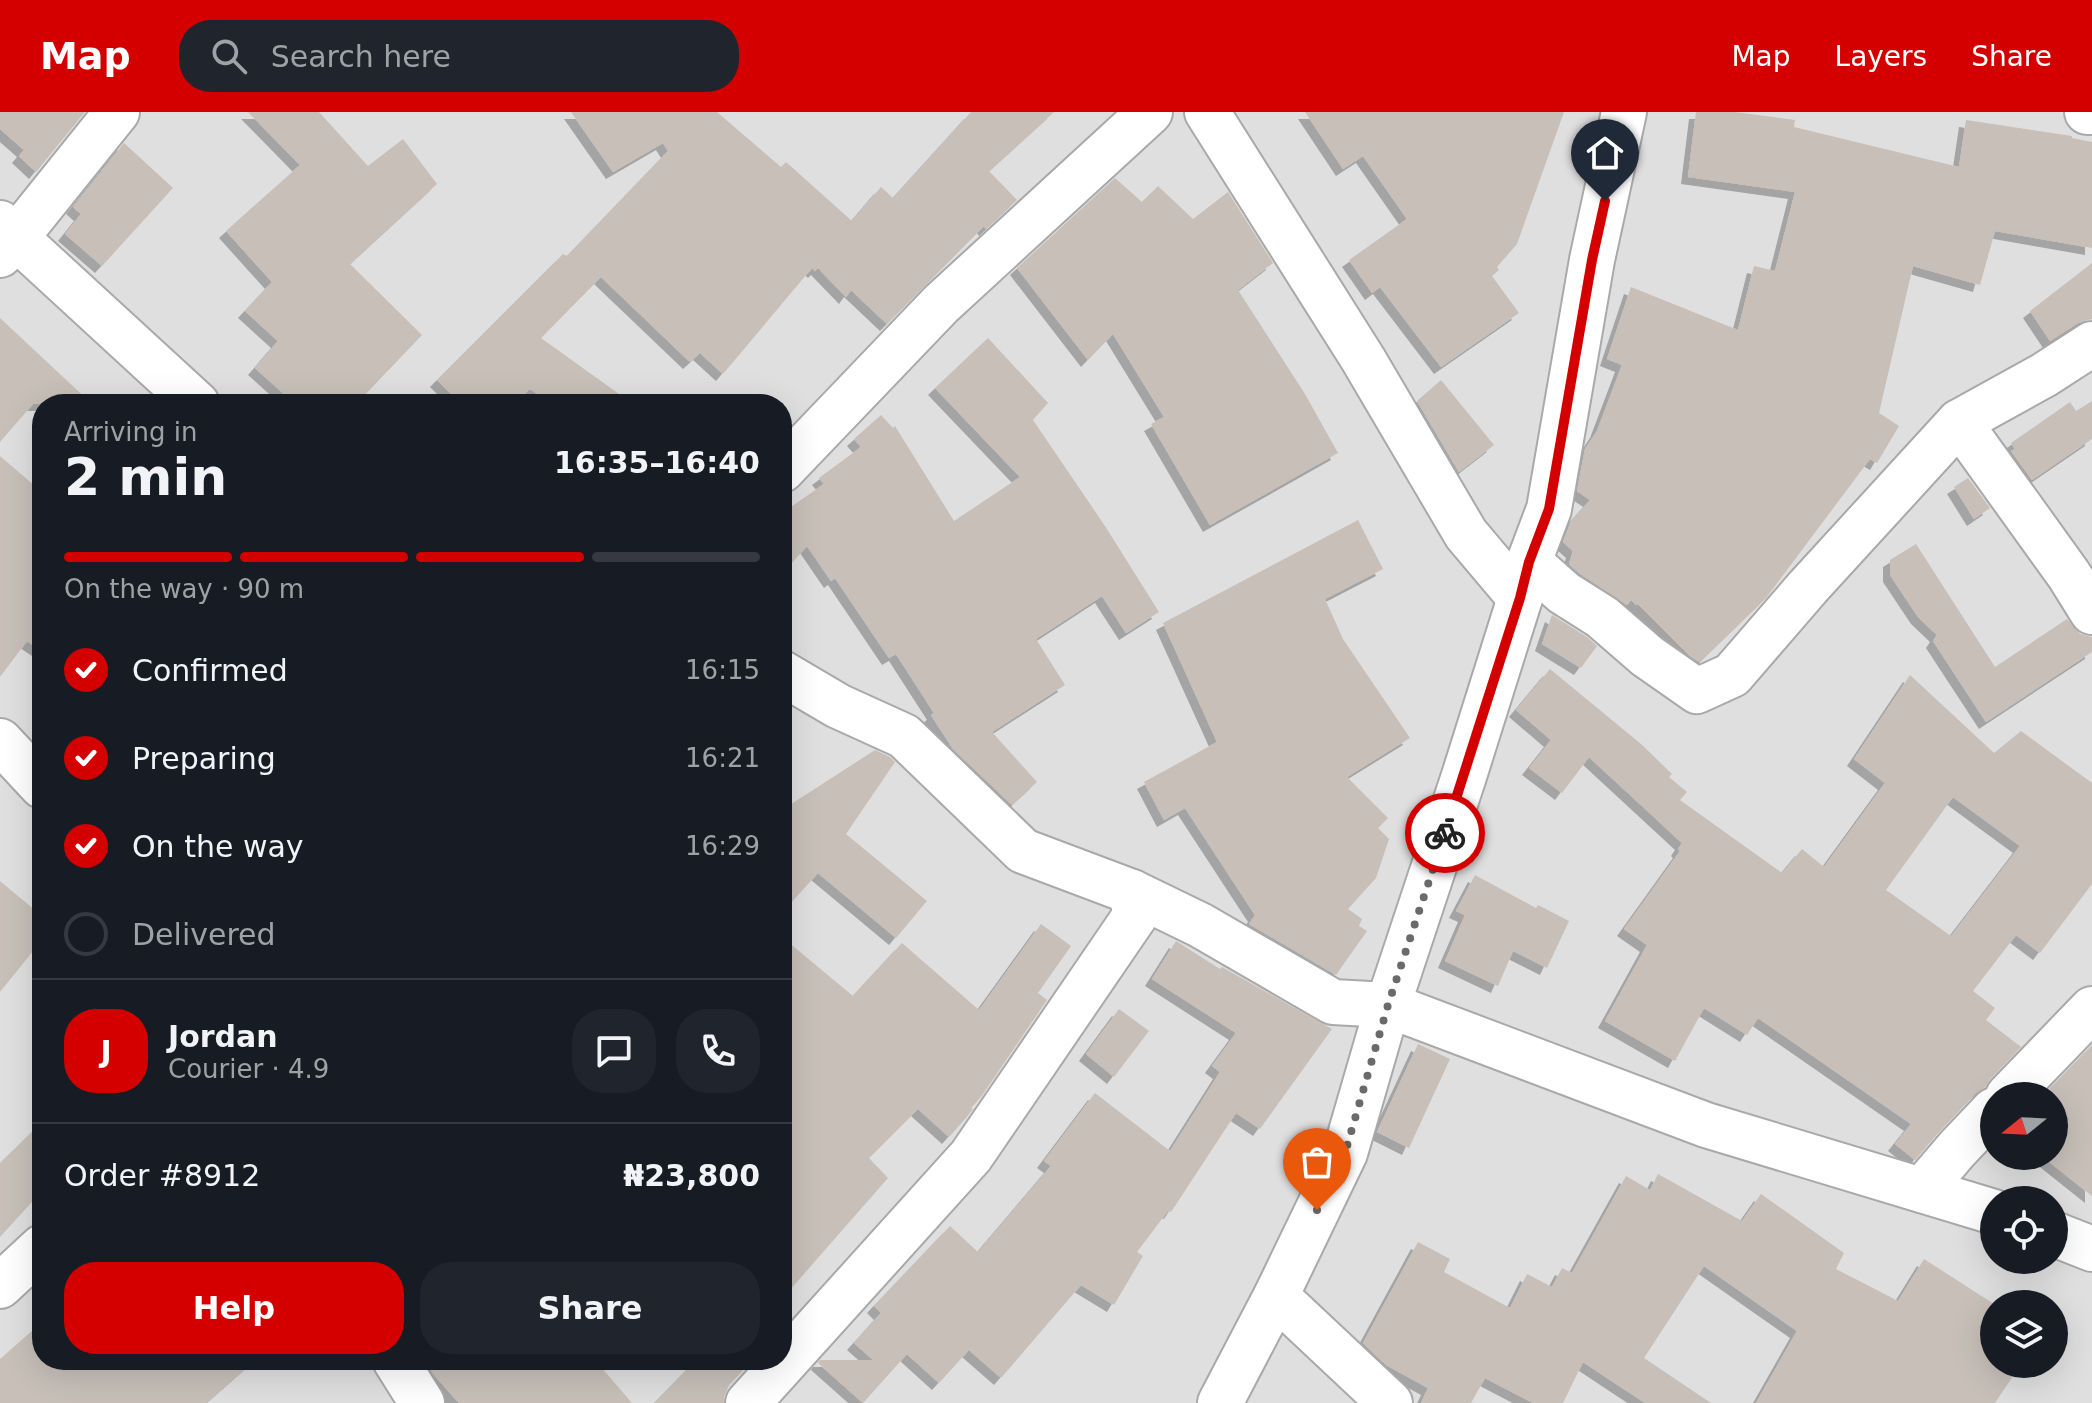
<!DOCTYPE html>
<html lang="en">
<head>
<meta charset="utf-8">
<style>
	body { margin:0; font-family:"DejaVu Sans",sans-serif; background:#20242c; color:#f1f3f6; height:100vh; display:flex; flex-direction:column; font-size:30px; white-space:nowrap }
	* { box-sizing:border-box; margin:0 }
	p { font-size:26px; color:#9ea1a6 }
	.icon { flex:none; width:44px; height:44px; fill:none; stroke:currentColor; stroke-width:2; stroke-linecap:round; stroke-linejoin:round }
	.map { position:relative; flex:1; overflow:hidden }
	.sheet { position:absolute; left:32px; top:282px; width:760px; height:976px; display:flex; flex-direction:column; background:#171b24; border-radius:32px; box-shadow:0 8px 32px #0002 }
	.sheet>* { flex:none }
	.needle { width:52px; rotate:252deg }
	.controls { position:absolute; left:1980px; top:970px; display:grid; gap:16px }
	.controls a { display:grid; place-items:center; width:88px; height:88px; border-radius:50%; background:#171b24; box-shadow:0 8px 32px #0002; font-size:40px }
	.pin { position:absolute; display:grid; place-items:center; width:68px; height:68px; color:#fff; margin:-82px -34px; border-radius:50% 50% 50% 0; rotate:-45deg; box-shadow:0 0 8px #0007 }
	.pin .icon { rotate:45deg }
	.courier { position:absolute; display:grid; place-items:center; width:80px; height:80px; margin:-40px; border:6px solid #d40000; border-radius:50%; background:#fff; color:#222; box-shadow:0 2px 10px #0007 }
	.overview em { font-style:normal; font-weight:700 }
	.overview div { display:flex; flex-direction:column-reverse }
	.overview { display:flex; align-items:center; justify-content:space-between; height:136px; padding:0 32px }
	h1 { font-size:52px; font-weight:700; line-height:60px }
	.bar { display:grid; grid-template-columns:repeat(4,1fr); gap:12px 8px; align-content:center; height:96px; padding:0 32px }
	.bar i { height:10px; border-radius:6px; background:#363941 }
	.bar .current { background:#d40000 }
	.bar p { grid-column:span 4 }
	.line { display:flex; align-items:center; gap:20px; padding:0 32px; border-top:2px solid #363941 }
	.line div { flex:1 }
	.round { display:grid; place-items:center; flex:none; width:84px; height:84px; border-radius:32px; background:#20242c }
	ol { padding:0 32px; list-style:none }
	li { display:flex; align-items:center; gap:24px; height:88px }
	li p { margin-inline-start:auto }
	li .icon { padding:8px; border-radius:50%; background:#d40000; color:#fff; stroke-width:4 }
	li:last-child { color:#9ea1a6 }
	li i { width:44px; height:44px; border:4px solid #363941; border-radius:50% }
	.action { display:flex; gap:16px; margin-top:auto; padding:16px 32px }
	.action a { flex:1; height:92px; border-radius:32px; background:#d40000; color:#fff; font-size:32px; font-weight:700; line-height:92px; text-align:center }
	.action a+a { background:#20242c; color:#f1f3f6 }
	header { display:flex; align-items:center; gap:48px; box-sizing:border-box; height:112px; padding:0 40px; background:#d40000; color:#fff }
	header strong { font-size:38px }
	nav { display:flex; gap:44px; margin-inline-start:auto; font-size:28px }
	.search { width:560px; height:72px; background:#20242c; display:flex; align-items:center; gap:20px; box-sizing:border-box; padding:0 28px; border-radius:32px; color:#9ea1a6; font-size:30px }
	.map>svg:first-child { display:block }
</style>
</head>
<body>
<header>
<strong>Map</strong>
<div class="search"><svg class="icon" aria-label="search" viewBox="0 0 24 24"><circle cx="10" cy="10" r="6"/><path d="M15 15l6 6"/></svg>Search here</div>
<nav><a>Map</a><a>Layers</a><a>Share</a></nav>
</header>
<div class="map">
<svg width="2092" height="1291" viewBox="0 0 2092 1291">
	<defs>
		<filter id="shadow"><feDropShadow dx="-7" dy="7" stdDeviation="0" flood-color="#0004"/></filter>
	</defs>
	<rect width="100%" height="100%" fill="#f2efe9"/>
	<!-- residential -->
	<path fill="#e0dfdf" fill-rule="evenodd" d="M0 0H2092V1291H0ZM42 292H782V1248H42ZM1994 984H2054V1044H1994ZM1994 1088H2054V1148H1994ZM1994 1192H2054V1252H1994Z"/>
	<!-- building -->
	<g fill="#c7bfb8" fill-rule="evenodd" filter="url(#shadow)">
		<path d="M0 0H85L36 60 19 44 24 38 0 17Z"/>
		<path d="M248 0H319L368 54 403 27 437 72 350 152 422 223 356 292H295L255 256 278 229 245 199 272 170 226 119 300 53Z"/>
		<path d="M571 0H717L781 55 786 50 852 109 881 75 893 86 971 0H1054L989 59 1017 88 986 117 984 114 887 212 851 178 846 185 818 156 815 159 812 156 723 262 700 241 690 250 601 165 541 226 633 292H552L530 277 515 292H461L437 268 563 142 567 144 668 39 663 31 613 60Z"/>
		<path d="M1305 0H1564L1517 132 1497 155 1499 158 1492 164 1519 201 1441 255 1380 175 1372 181 1349 148 1407 107 1363 44 1343 57Z"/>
		<path d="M1696 0H1735L1795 8 1794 15 1959 55 1966 8 2072 24V26L2092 30V136L1995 119 1980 173 1913 154 1879 301 1899 314 1877 351 1870 347 1766 486 1700 550 1691 545 1638 492 1636 493 1631 488 1627 493 1579 461 1569 452 1573 439 1563 430 1571 409 1590 388 1577 379 1585 337 1597 319 1622 253 1607 247 1631 175 1738 218 1754 154 1775 159 1795 80 1688 65Z"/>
		<path d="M124 31 173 76 102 154 65 122 81 102 73 95Z"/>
		<path d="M1115 66 1142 90 1158 74 1193 107 1228 80 1273 151 1238 178 1305 282 1338 341 1210 413 1151 312 1164 305 1113 222 1088 248 1017 156Z"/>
		<path d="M2092 151V207L2078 211 2050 229 2030 199Z"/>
		<path d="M0 206 92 292H33L0 330Z"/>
		<path d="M988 226 1048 291 1033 308 1105 414 1159 500 1126 521 1102 484 1036 527 1065 573 992 620 1037 670 1012 693 953 637 931 603 934 601 896 542 889 546 835 466 831 469 807 434 782 462V401L824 372 819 366 861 335 854 327 881 303 893 316 895 314 954 409 1020 365 935 276Z"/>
		<path d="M1441 268 1494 333 1459 360 1417 289Z"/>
		<path d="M2092 289V327L2032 368 2011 339 2015 337 2011 331 2070 290 2076 299Z"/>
		<path d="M0 344 42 380V539L27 529 0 565Z"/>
		<path d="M1968 366 1990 396 1974 407 1954 375Z"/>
		<path d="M1358 408 1383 457 1325 487 1343 527 1410 626 1347 665 1388 706 1378 716 1389 727 1376 766 1348 797 1362 807 1359 814 1367 819 1336 863 1249 812 1255 803 1185 696 1164 708 1144 670 1217 630 1163 511Z"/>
		<path d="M1916 432 1995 555 2067 507 2080 522 2092 525V540L1986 610 1933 529 1937 523 1918 505 1890 463V448Z"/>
		<path d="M1552 503 1587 525 1597 534 1581 556 1542 532Z"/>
		<path d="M1550 557 1641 632 1672 662 1669 665 1687 680 1680 688 1782 761 1802 737 1824 755 1885 671 1854 647 1910 563 1994 641 2021 619 2092 671V772L2040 841 2016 823 1973 879 1995 896 1986 908 2021 935 1990 967 1985 975 1976 981 1939 1020 1915 1048 1895 1032 1911 1012 1758 906 1747 923 1704 896 1675 949 1605 909 1647 833 1624 817 1680 739 1678 737 1682 731 1589 645 1562 681 1529 656 1551 628 1516 598ZM1953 685 2020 734 1951 824 1886 778Z"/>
		<path d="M875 638 890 645 895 650 846 722 927 789 896 826 818 761 782 801V698Z"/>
		<path d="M1475 763 1536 796 1538 793 1569 809 1547 856 1513 839 1498 874 1445 849 1465 803 1456 799Z"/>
		<path d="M0 769 42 804V828L0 880Z"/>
		<path d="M1041 812 1071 834 1038 881 1047 888 981 985 971 996 973 997 966 1006 949 1025 918 997 869 1046 888 1066 782 1187V825L853 884 902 831 979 898Z"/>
		<path d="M1176 829 1220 857 1222 855 1332 917 1260 1017 1236 1001 1171 1100 1168 1099 1137 1140 1143 1144 1114 1193 1081 1173 1001 1266 969 1238 939 1271 907 1242 863 1291 818 1251 820 1248H873L854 1231 881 1201 874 1194 950 1114 978 1140 1051 1054 1044 1049 1095 981 1170 1039 1220 960 1212 954 1236 921 1152 867Z"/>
		<path d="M1119 897 1149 919 1114 965 1086 942Z"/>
		<path d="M1418 932 1450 947 1409 1036 1377 1020Z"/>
		<path d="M2092 933V1084L2043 1045 2054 1044V984H2043Z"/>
		<path d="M42 1010V1079L0 1125V1051Z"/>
		<path d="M1658 1062 1742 1109 1761 1082 1844 1141 1836 1157 1898 1189 1924 1147 1994 1192V1252H2021L1995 1291H1756L1797 1219 1704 1154 1644 1246 1711 1291H1645L1583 1250 1563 1291H1533L1485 1266 1471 1291H1421L1428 1276 1386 1253 1363 1231 1418 1130 1450 1147 1444 1160 1510 1196 1527 1162 1552 1175 1562 1156 1572 1161 1626 1064 1650 1078Z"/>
		<path d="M42 1210V1248H255L206 1291H0V1247Z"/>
		<path d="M425 1248H595L632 1291H459L434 1263Z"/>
		<path d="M696 1248H753L729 1273 724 1285V1291H654Z"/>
	</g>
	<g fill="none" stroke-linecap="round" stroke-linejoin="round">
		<!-- minor casing -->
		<g stroke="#a9a9a9" stroke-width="48">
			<g id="minor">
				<path d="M1207 0 1363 247 1466 422 1520 486"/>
				<path d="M2087 0H2092"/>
				<path d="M0 111 197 292"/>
				<path d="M0 143 15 127 117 0"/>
				<path d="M1959 310 2069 463 2092 500"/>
				<path d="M782 358 941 192 1150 0"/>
				<path d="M1529 450 1564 481 1602 505 1647 544 1697 579 1732 563 1808 475 1959 310 2044 263 2092 232"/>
				<path d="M782 561 838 594 904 624 1023 739 1132 780 1200 813 1333 890 1388 893 1706 1013 1994 1100"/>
				<path d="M0 629 42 674"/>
				<path d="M2008 984 2092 897"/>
				<path d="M1922 1078 1957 1037 1994 998"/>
				<path d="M2054 1122 2092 1137"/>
				<path d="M0 1174 42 1135"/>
				<path d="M1276 1184 1390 1291"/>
				<path d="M395 1248 422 1291"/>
				<path d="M748 1291 971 1044 1135 804 1132 780"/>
				<path d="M1220 1291 1276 1184 1345 1041 1388 893 1464 664 1520 486 1529 450 1549 397 1592 148 1624 0"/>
			</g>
		</g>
		<!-- minor -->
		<use href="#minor" stroke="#fff" stroke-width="44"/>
	</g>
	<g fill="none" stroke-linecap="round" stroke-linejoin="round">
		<!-- done -->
		<path stroke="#6b6a68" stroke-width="8" stroke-dasharray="0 14.4" d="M1317 1098 1345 1041 1388 893 1445 721"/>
		<!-- route -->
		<path stroke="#d40000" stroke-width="10" d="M1445 721 1520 486 1529 450 1549 397 1592 148 1605 89"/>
	</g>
</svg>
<div class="controls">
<a><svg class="needle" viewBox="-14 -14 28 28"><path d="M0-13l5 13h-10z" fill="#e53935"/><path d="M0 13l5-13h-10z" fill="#9ea1a6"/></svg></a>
<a><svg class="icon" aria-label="locate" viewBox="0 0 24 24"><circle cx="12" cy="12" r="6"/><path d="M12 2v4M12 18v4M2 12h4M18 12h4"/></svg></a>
<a><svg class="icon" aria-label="layers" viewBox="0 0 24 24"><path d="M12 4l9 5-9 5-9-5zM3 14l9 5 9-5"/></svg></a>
</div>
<div class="pin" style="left:1317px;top:1098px;background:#ea580c"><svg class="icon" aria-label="bag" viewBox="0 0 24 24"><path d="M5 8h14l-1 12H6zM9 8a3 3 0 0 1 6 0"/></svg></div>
<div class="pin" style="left:1605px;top:89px;background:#1f2937"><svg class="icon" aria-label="home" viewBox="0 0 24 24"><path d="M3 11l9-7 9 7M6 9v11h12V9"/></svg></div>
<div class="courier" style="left:1445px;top:721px"><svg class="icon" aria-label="bike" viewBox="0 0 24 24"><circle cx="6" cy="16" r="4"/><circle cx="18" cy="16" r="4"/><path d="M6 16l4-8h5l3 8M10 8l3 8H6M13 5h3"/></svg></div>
<section class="sheet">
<div class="overview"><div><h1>2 min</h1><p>Arriving in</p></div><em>16:35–16:40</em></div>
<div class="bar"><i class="current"></i><i class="current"></i><i class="current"></i><i></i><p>On the way · 90 m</p></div>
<ol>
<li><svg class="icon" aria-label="check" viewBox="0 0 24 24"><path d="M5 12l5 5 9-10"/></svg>Confirmed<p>16:15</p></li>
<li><svg class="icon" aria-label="check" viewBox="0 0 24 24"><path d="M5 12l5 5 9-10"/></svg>Preparing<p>16:21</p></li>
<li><svg class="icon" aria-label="check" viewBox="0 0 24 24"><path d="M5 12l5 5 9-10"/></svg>On the way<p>16:29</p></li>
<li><i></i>Delivered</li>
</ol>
<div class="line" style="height:144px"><b class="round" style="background:#d40000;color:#fff">J</b><div><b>Jordan</b><p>Courier · 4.9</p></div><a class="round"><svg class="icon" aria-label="chat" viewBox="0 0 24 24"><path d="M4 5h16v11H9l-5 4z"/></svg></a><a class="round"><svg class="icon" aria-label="phone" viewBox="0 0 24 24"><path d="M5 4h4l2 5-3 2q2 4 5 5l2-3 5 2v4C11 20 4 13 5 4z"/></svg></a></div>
<div class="line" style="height:104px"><div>Order #8912</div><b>₦23,800</b></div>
<div class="action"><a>Help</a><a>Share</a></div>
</section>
</div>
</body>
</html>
